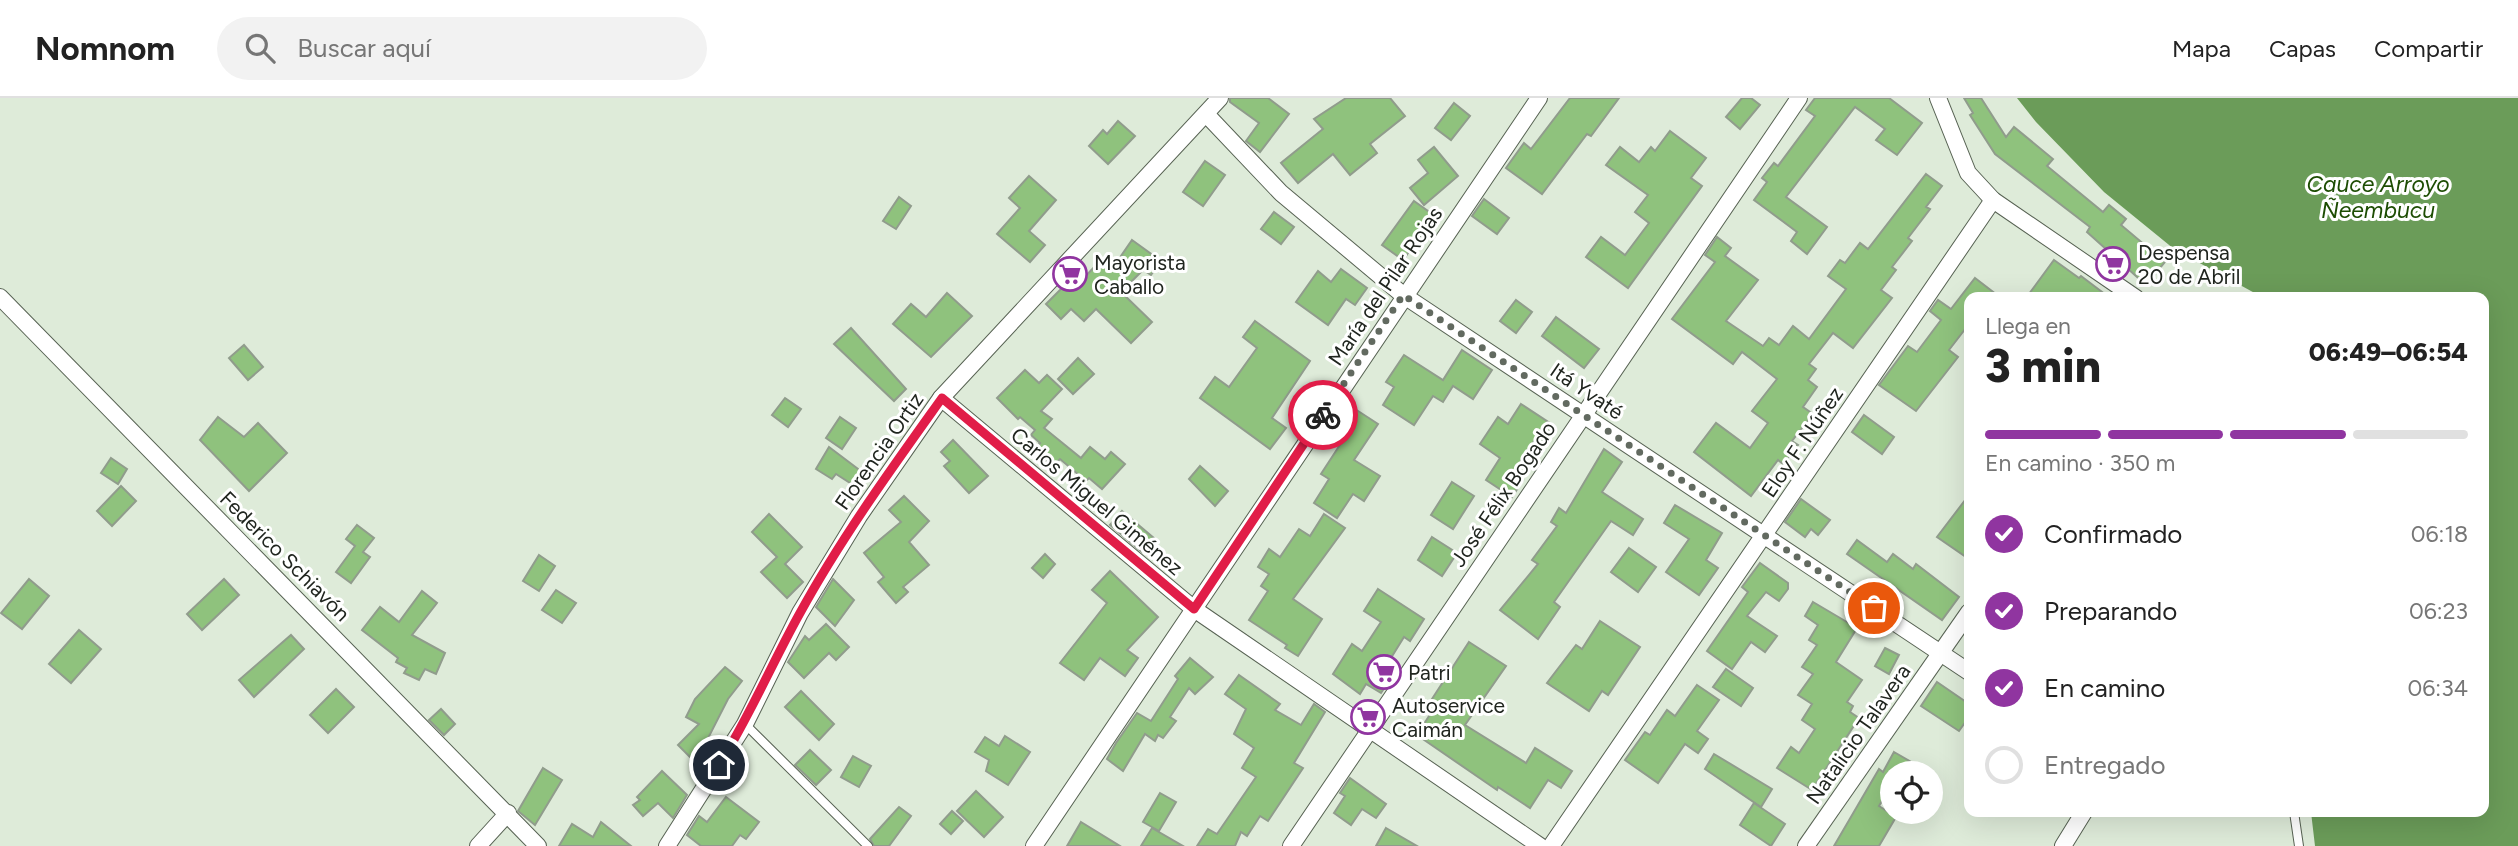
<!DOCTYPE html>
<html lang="es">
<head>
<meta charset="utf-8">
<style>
	body { margin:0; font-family:Figtree,sans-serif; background:#f2f2f2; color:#222; height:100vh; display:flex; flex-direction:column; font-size:26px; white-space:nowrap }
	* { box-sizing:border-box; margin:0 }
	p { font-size:23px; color:#767676 }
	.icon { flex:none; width:38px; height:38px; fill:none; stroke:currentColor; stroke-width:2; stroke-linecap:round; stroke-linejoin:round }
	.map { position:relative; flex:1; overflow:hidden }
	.panel { position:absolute; left:1964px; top:194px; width:525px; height:525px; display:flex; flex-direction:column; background:#fff; border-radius:14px; box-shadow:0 7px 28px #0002 }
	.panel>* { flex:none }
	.fabs { position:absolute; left:1880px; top:663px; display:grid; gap:14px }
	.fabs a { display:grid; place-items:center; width:63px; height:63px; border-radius:50%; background:#fff; box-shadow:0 7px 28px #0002; font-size:35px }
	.pin { position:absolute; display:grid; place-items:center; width:60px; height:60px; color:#fff; margin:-30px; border:4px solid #fff; border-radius:50%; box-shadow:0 2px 7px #0007 }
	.courier { position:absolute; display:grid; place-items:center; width:70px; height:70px; margin:-35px; border:5px solid #e11d48; border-radius:50%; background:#fff; color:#222; box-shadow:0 2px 9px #0007 }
	.head em { font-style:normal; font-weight:800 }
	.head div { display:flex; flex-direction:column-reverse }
	.head { display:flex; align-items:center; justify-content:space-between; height:119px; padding:0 21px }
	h1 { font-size:46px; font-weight:800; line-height:52px }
	.bar { display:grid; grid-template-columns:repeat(4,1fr); gap:10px 7px; align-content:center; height:84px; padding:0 21px }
	.bar i { height:9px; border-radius:5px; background:#e0e0e0 }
	.bar .on { background:#9035a0 }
	.bar p { grid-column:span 4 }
	ol { padding:0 21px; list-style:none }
	li { display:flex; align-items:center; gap:21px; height:77px }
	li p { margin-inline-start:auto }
	li .icon { padding:7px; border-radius:50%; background:#9035a0; color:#fff; stroke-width:4 }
	li:last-child { color:#767676 }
	li i { width:38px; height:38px; border:4px solid #e0e0e0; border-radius:50% }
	header { display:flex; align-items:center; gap:42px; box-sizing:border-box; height:98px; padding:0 35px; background:#fff; border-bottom:2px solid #e0e0e0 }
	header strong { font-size:33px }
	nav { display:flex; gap:38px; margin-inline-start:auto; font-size:24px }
	.search { width:490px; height:63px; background:#f2f2f2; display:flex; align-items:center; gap:18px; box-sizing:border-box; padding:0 24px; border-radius:38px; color:#767676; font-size:26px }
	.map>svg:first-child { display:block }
</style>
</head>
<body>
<header>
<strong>Nomnom</strong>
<div class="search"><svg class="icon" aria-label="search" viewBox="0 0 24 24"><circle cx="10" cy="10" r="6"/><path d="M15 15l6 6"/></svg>Buscar aquí</div>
<nav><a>Mapa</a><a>Capas</a><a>Compartir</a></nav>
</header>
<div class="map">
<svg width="2518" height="748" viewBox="0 0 2518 748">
	<rect width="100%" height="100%" fill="#deebd9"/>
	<!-- water -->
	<path fill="#6b9c59" d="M2017 0H2518V748H2315L2311 714H2483V200L2262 199 2174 151 2104 94 2036 24Z"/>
	<!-- building -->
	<g fill="#8fc27d" stroke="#909c8c" stroke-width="2">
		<path d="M1230 0H1268L1289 16 1260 54 1246 43 1259 25 1230 4Z"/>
		<path d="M1346 0H1390L1405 18 1370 46 1377 55 1350 77 1333 56 1298 85 1281 65 1323 31 1314 21Z"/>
		<path d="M1570 0H1619L1591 38 1587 36 1542 96 1506 70 1524 45 1531 51Z"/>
		<path d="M1742 0H1751L1760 7 1740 31 1726 19Z"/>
		<path d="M1815 0H1889L1922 25 1897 57 1876 42 1885 31 1855 9 1786 99 1827 129 1807 156 1791 143 1797 134 1754 102 1767 84 1762 80 1774 65 1778 68 1815 18 1806 12Z"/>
		<path d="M1964 0H1981L2006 39 2014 29 2053 61 2047 68 2103 114 2109 107 2126 121 2121 127 2165 164 2146 187 2087 134 2090 129 1995 56 1970 17 1973 15Z"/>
		<path d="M1454 5 1470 18 1451 42 1435 30Z"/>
		<path d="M1118 23 1135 38 1108 66 1089 48 1103 32 1107 36Z"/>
		<path d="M1670 33 1706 60 1691 80 1702 88 1628 190 1586 159 1601 139 1625 157 1649 125 1635 114 1648 97 1606 67 1620 49 1639 64 1651 49 1655 53Z"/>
		<path d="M1434 49 1458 78 1424 107 1410 90 1428 75 1418 62Z"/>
		<path d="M1205 63 1225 77 1203 108 1183 94Z"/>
		<path d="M1926 76 1942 88 1926 109 1930 111 1908 140 1912 143 1892 169 1896 172 1881 192 1892 200 1853 250 1833 235 1809 266 1816 271 1808 282 1817 289 1803 309 1813 316 1792 343 1798 347 1783 366 1778 362 1751 398 1694 354 1716 325 1750 350 1768 325 1752 313 1777 281 1742 254 1733 266 1672 221 1715 164 1705 157 1717 139 1731 150 1725 158 1758 182 1726 223 1763 248 1769 240 1779 247 1793 228 1809 241 1846 191 1828 178 1840 162 1845 165 1860 145 1868 151Z"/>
		<path d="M1029 78 1056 102 1029 133 1045 147 1030 164 997 136 1020 110 1009 100Z"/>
		<path d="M899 99 911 108 896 131 883 123Z"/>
		<path d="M1484 101 1509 120 1497 136 1472 118Z"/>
		<path d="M1414 103 1435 118 1403 162 1382 147Z"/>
		<path d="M1274 114 1294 129 1281 146 1261 131Z"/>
		<path d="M1132 142 1161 163 1151 177 1143 172 1121 194 1152 224 1131 245 1096 211 1084 223 1071 211 1061 221 1046 206 1072 180 1078 186 1102 161 1112 171Z"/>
		<path d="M2054 162 2079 180 2081 178 2110 200H2026Z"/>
		<path d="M1341 171 1367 190 1355 207 1346 201 1328 227 1296 204 1318 173 1331 184Z"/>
		<path d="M1975 180 2001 200H1969V226L1949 252 1958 259 1916 313 1879 287 1908 248 1917 254 1941 222 1930 213 1938 202 1951 211Z"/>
		<path d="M947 195 972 218 931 259 893 226 911 206 926 219Z"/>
		<path d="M1516 202 1532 214 1516 235 1500 223Z"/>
		<path d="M1556 219 1599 251 1584 270 1542 238Z"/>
		<path d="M1255 223 1310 263 1272 320 1286 330 1270 351 1200 300 1215 279 1229 289 1257 250 1243 239Z"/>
		<path d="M851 230 906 291 894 303 834 246Z"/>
		<path d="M244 247 263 269 248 282 229 260Z"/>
		<path d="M1462 252 1492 272 1473 301 1453 288 1443 304 1433 298 1414 327 1383 307 1394 289 1386 284 1404 257 1443 282Z"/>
		<path d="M1078 260 1094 276 1073 296 1058 281Z"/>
		<path d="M1025 272 1039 285 1047 277 1062 291 1041 313 1052 321 1044 330 1081 360 1090 349 1105 361 1111 354 1125 366 1102 391 1089 380 1086 383 1060 361 1053 368 1034 352 1040 345 1031 337 1035 332 1020 319 1018 321 997 300Z"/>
		<path d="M785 300 801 311 788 329 772 317Z"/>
		<path d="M1521 306 1553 327 1542 344 1536 340 1513 376 1523 382 1512 399 1486 382 1500 360 1480 346 1498 319 1508 326Z"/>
		<path d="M1355 311 1378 326 1354 362 1380 378 1364 403 1353 396 1337 420 1314 405 1329 381 1321 376 1349 333 1344 329Z"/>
		<path d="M1864 317 1894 339 1882 356 1852 334Z"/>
		<path d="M218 319 244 339 258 325 287 355 249 393 200 342Z"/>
		<path d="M840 319 856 330 842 351 826 340Z"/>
		<path d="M953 342 988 378 969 395 944 368 950 363 941 354Z"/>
		<path d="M829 349 866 377 858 390 836 376 832 381 816 371Z"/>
		<path d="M1604 351 1622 364 1602 394 1643 421 1633 437 1611 423 1554 504 1560 509 1538 541 1500 512 1538 466 1532 462 1557 428 1551 424 1559 410 1566 415Z"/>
		<path d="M111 360 127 371 118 386 101 375Z"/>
		<path d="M1200 368 1228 393 1215 408 1189 381Z"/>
		<path d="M1452 384 1474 398 1453 431 1431 417Z"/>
		<path d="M121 388 136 403 112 428 97 413Z"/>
		<path d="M1969 397V461L1937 439Z"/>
		<path d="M904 398 929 423 909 444 929 467 903 489 908 494 896 505 878 484 884 479 864 455 901 424 889 412Z"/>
		<path d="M1801 401 1830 422 1818 437 1811 431 1805 439 1785 424Z"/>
		<path d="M1675 407 1722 435 1706 462 1718 470 1699 497 1666 474 1689 441 1664 425Z"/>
		<path d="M1122 413 1154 440 1142 454 1110 427Z"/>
		<path d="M769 416 802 449 785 466 803 484 787 500 761 474 777 459 752 434Z"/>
		<path d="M1324 416 1345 430 1293 501 1322 521 1298 558 1285 550 1287 547 1249 522 1268 493 1261 488 1269 476 1258 469 1269 451 1280 459 1299 431 1310 438Z"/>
		<path d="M357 427 374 440 363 454 370 459 351 485 336 474 355 448 346 441Z"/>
		<path d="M1432 439 1457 455 1442 478 1418 462Z"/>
		<path d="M1857 442 1887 464 1893 456 1913 471 1916 466 1959 499 1942 522 1847 456Z"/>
		<path d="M1629 450 1656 469 1638 494 1611 474Z"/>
		<path d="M1045 456 1055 466 1043 480 1032 470Z"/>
		<path d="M539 457 555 468 539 493 523 483Z"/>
		<path d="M1760 465 1788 485V491L1779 503 1766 494 1747 518 1777 538 1765 554 1751 544 1732 571 1707 553 1748 494 1742 489Z"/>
		<path d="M1110 473 1158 519 1127 552 1138 560 1125 578 1100 560 1084 582 1060 565 1107 505 1092 492Z"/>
		<path d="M29 481 49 498 22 531 1 515Z"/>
		<path d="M224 481 239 497 202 532 187 516Z"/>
		<path d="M833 481 854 502 835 528 816 509Z"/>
		<path d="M1378 491 1424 521 1410 543 1404 539 1386 568 1395 574 1381 595 1366 586 1360 596 1333 576 1352 546 1362 553 1381 524 1364 513Z"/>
		<path d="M556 492 576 505 562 525 542 512Z"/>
		<path d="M422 493 437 505 412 537 445 555 436 576 425 571 419 582 404 575 407 570 396 564 398 560 362 532 380 509 399 524Z"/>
		<path d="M1813 504 1857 530 1836 564 1862 582 1847 604 1853 608 1850 614 1859 620 1812 692 1777 670 1791 649 1799 655 1815 631 1802 622 1812 606 1798 597 1813 576 1802 569 1817 547 1809 542 1818 527 1805 518Z"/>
		<path d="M1600 523 1640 549 1608 597 1602 593 1589 613 1547 585 1576 547 1582 551Z"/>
		<path d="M826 526 849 549 836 562 829 555 804 580 788 564 805 538 809 542Z"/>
		<path d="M79 532 101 551 71 585 49 566Z"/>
		<path d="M291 537 304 551 254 599 239 582Z"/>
		<path d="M1469 544 1506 568 1465 627 1526 665 1535 650 1572 673 1561 690 1548 682 1530 710 1498 689 1497 692 1417 637 1436 607 1430 604Z"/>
		<path d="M1885 550 1899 557 1889 576 1875 568Z"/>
		<path d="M1190 560 1213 579 1195 596 1189 590 1170 619 1176 623 1163 640 1158 637 1155 643 1145 636 1123 673 1107 661 1116 645 1137 615 1151 623 1178 581 1175 578Z"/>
		<path d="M725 569 742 583 728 601 701 654 693 662 678 647 699 626 686 619 695 601Z"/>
		<path d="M1726 571 1753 590 1741 608 1713 589Z"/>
		<path d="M1239 577 1280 606 1275 612 1301 627 1314 606 1325 614 1294 665 1303 670 1268 723 1260 718 1247 738 1241 734 1235 748H1197L1208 731 1217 736 1256 679 1242 670 1254 650 1234 636 1246 611 1225 596Z"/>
		<path d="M1937 584 1969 606V619L1959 633 1921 608Z"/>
		<path d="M1697 587 1719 602 1697 633 1708 641 1698 655 1685 646 1658 685 1625 662 1645 634 1650 637 1667 612 1675 618Z"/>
		<path d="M336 591 354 609 328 635 310 617Z"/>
		<path d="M801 593 834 626 819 642 785 609Z"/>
		<path d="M441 611 455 626 444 637 429 622Z"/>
		<path d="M1005 638 1030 654 1008 687 986 673 989 662 975 654 985 639 999 648Z"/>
		<path d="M810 652 831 672 816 687 795 667Z"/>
		<path d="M1894 654 1932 676H1886L1892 679V687L1879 708 1896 719 1879 748H1834L1879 671 1883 674Z"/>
		<path d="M1714 656 1772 691 1761 709 1705 671Z"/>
		<path d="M853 658 871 668 859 689 841 679Z"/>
		<path d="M543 670 562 682 535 727 518 713Z"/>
		<path d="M662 673 687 697 673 720 658 705 643 718 633 707 640 702 637 699Z"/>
		<path d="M1350 680 1386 706 1376 720 1362 711 1351 727 1334 715 1345 698 1340 695Z"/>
		<path d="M976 693 1003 719 984 739 957 713Z"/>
		<path d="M1160 695 1176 704 1159 733 1143 724Z"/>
		<path d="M726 699 759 724 746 741 740 737 732 748H701L687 737 699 718 707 724Z"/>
		<path d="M1754 705 1785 726 1771 748 1740 727Z"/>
		<path d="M899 709 911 718 889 748H874L870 741Z"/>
		<path d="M952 713 963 723 951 736 940 726Z"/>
		<path d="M601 724 631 748H559L572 726 593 739Z"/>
		<path d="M1081 724 1120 748H1067Z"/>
		<path d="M1152 730 1183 748H1141Z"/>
		<path d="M1386 730 1417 748H1376Z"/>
	</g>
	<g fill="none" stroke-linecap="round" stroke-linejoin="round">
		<!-- service casing -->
		<g stroke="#576253" stroke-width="10">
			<g id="service">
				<path d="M745 626 868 748"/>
				<path d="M2294 714 2299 748"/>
			</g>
		</g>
		<!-- minor casing -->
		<g stroke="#576253" stroke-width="18">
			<g id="minor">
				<path d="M1938 0 1968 75 1993 102 2136 200"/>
				<path d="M1206 16 1281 95 1403 197 1969 574"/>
				<path d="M0 199 538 748"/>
				<path d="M941 300 1194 511 1540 748"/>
				<path d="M478 748 508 715"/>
				<path d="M667 748 745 626 800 515 859 418 941 300 1220 0"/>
				<path d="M1034 748 1539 0"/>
				<path d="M1291 748 1799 0"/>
				<path d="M1551 748 1993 102"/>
				<path d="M1806 748 1969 514"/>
				<path d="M2063 748 2084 714"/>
			</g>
		</g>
		<!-- service -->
		<use href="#service" stroke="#fff" stroke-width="8"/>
		<!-- minor -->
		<use href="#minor" stroke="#fff" stroke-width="16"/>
	</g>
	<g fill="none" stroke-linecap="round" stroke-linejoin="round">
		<!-- done -->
		<path stroke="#626a60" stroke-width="7" stroke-dasharray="0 12.6" d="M1323 317 1403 197 1874 510"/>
		<!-- route -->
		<path stroke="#e11d48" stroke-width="9" d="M719 667C750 618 772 565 800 515 841 440 892 370 942 300L1194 511 1323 317"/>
	</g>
	<!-- icons -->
	<defs>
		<g id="supermarket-ring" transform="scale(1.75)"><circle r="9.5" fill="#fff" stroke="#9035a0" stroke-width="1.5"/><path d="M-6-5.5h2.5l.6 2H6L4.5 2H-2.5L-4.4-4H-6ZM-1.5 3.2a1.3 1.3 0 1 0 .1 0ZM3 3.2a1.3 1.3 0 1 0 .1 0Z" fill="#9035a0"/></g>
	</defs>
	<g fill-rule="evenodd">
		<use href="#supermarket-ring" x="2113" y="166"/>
		<use href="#supermarket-ring" x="1070" y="176"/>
		<use href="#supermarket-ring" x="1384" y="574"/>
		<use href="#supermarket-ring" x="1368" y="619"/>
	</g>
	<g text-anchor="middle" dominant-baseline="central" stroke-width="6" stroke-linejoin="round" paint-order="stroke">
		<!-- poi labels -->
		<g font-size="21" fill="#20251f" stroke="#fff" text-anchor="start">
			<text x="2138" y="154">Despensa<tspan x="2138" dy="24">20 de Abril</tspan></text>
			<text x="1094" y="164">Mayorista<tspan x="1094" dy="24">Caballo</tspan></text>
			<text x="1408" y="574">Patri</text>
			<text x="1392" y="607">Autoservice<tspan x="1392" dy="24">Caimán</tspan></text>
		</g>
		<!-- street labels -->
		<g font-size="21" fill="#20251f" stroke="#fff">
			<text transform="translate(1385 188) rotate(-56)">María del Pilar Rojas</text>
			<text transform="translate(1587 293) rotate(34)">Itá Yvaté</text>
			<text transform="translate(1802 344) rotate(-56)">Eloy F. Núñez</text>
			<text transform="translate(879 353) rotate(-55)">Florencia Ortiz</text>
			<text transform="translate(1503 396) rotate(-56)">José Félix Bogado</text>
			<text transform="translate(1097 403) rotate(40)">Carlos Miguel Giménez</text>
			<text transform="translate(285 458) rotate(45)">Federico Schiavón</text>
			<text transform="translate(1858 636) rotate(-55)">Natalicio Talavera</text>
		</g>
		<!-- water labels -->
		<g font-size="23" font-style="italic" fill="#1d4d03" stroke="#fff">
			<text x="2378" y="86">Cauce Arroyo<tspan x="2378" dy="26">Ñeembucu</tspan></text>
		</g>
	</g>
</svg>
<div class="fabs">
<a><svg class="icon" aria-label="locate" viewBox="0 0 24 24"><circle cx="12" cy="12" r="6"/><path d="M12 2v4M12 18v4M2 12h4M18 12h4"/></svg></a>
</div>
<div class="pin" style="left:1874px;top:510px;background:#ea580c"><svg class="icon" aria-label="bag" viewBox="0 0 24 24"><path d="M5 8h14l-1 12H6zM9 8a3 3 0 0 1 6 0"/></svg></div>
<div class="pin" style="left:719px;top:667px;background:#1f2937"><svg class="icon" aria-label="home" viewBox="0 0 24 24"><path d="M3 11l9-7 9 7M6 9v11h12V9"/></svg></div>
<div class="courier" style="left:1323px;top:317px"><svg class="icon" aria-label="bike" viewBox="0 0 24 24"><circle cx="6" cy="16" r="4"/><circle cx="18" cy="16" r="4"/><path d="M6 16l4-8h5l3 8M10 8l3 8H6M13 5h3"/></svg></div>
<section class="panel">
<div class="head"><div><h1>3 min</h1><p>Llega en</p></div><em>06:49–06:54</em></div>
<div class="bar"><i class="on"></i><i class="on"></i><i class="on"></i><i></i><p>En camino · 350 m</p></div>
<ol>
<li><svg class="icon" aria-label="check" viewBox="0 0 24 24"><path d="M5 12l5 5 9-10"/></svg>Confirmado<p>06:18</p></li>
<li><svg class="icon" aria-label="check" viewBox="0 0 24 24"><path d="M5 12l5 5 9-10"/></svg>Preparando<p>06:23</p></li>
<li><svg class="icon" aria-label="check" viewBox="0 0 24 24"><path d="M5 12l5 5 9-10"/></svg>En camino<p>06:34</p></li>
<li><i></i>Entregado</li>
</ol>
</section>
</div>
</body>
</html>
